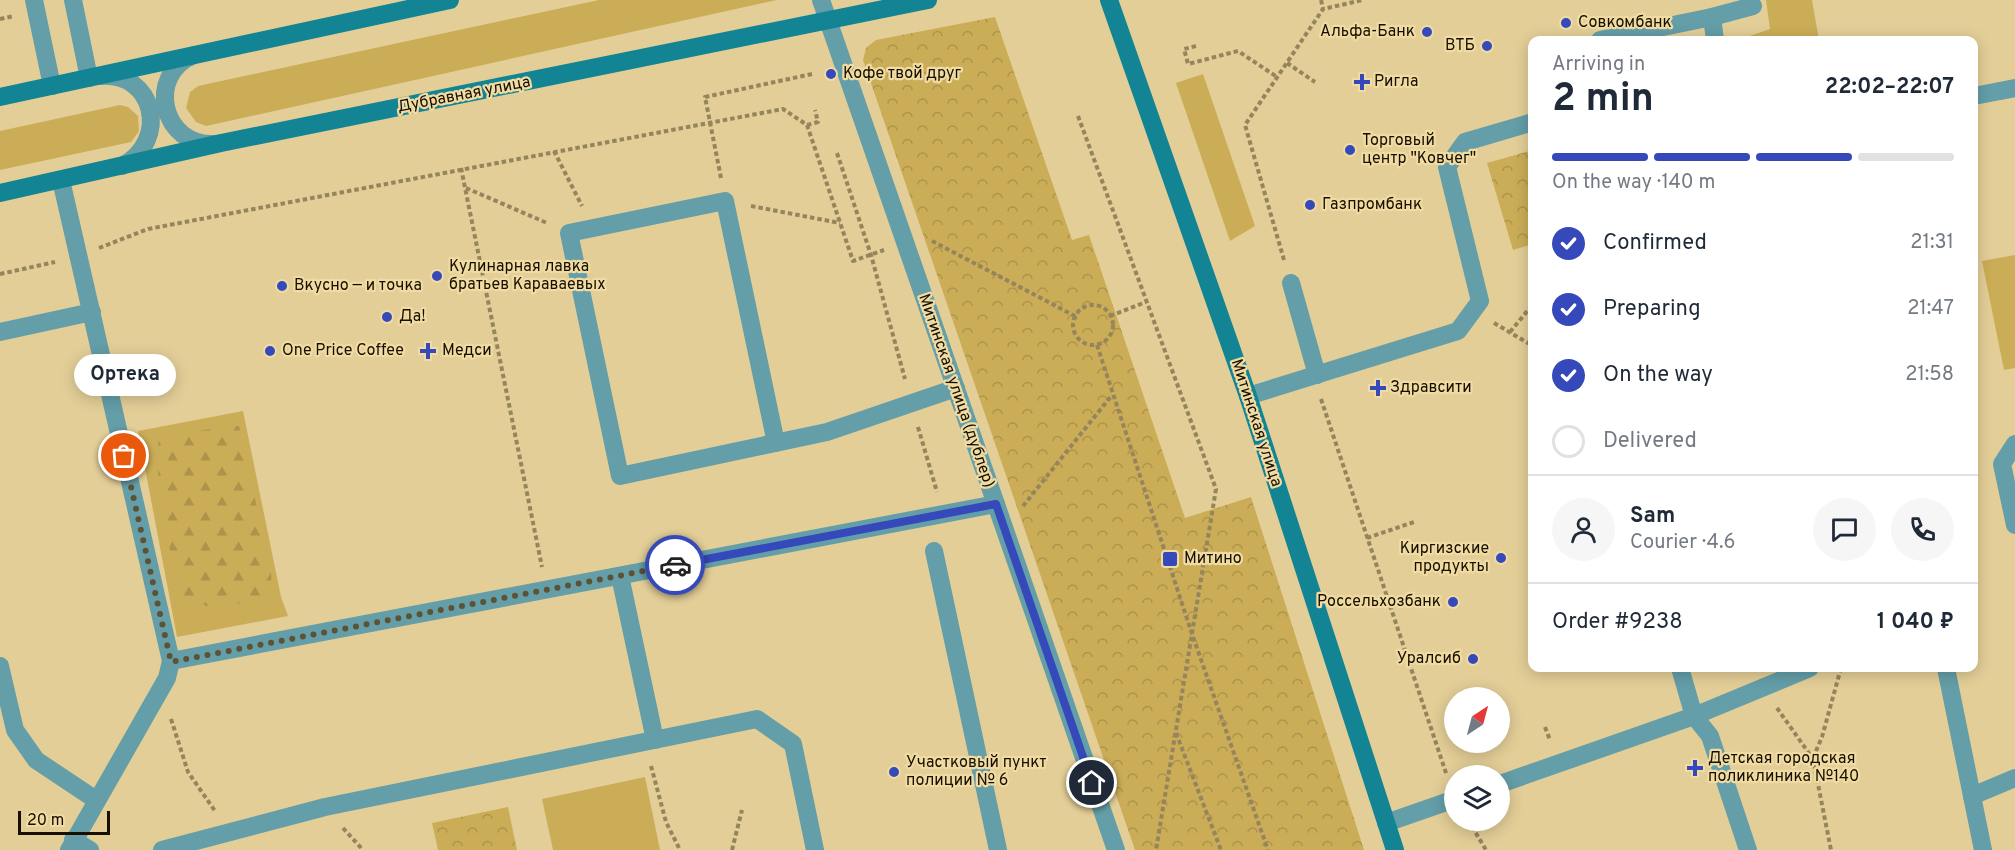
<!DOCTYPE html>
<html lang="en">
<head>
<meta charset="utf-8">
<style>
	body { margin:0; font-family:Overpass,sans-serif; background:#f6f6f7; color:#1f2937; height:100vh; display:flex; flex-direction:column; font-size:22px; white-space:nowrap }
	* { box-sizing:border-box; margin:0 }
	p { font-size:20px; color:#747a83 }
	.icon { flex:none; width:33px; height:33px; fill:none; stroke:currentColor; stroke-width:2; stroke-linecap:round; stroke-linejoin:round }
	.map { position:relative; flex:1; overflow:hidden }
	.sheet { position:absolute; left:1528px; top:36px; width:450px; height:636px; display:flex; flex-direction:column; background:#fff; border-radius:12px; box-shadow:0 3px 15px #0003 }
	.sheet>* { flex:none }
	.needle { width:39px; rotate:36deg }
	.tools { position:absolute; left:1444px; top:687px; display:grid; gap:12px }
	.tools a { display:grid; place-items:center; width:66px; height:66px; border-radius:50%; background:#fff; box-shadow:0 3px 15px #0003; font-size:30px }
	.scale { position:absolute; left:18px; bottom:15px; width:92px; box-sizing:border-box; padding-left:6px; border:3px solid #170f00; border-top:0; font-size:16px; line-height:21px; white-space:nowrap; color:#170f00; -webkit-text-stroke:4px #f0dba3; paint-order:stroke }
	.pin { position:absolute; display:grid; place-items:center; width:51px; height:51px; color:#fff; margin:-26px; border:3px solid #fff; border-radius:50%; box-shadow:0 2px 6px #0007 }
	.courier { position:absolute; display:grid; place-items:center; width:60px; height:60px; margin:-30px; border:4px solid #3549bb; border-radius:50%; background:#fff; color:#222; box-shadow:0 2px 8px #0007 }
	.bubble { position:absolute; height:42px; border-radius:21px; background:#fff; box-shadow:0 3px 15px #0003; font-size:20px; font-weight:700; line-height:42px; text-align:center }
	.head em { font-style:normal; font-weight:700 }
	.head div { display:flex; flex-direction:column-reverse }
	.head { display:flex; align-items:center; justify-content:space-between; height:102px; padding:0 24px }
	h1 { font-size:39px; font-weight:700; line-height:45px }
	.bar { display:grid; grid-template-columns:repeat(4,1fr); gap:9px 6px; align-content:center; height:72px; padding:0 24px }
	.bar i { height:8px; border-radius:4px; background:#e0e1e3 }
	.bar .selected { background:#3549bb }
	.bar p { grid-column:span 4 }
	.line { display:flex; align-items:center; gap:15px; padding:0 24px; border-top:2px solid #e0e1e3 }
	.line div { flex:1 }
	.round { display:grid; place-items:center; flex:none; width:63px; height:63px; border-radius:32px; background:#f6f6f7 }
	ol { padding:0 24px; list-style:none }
	li { display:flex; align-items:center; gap:18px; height:66px }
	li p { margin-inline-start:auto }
	li .icon { padding:6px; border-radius:50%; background:#3549bb; color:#fff; stroke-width:4 }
	li:last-child { color:#747a83 }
	li i { width:33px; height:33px; border:3px solid #e0e1e3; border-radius:50% }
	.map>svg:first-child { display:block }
</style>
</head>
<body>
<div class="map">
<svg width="2015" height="850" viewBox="0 0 2015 850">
	<defs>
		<pattern id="forest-firs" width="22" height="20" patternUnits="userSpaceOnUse" patternTransform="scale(1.5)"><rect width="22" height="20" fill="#cbad57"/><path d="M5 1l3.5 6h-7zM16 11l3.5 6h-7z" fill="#ae944a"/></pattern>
		<pattern id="park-crowns" width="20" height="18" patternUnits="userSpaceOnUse" patternTransform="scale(1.5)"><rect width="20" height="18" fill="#cbad57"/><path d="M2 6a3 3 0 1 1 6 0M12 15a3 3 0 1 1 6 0" fill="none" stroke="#ae944a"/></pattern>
	</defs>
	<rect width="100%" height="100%" fill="#e3ce97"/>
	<!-- grass -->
	<g fill="#cbad57">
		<path d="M599 0H777L206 126 196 122 186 108 190 92 198 86Z"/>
		<path d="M1766 0H1812L1819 40H1744V38L1770 29Z"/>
		<path d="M1203 74 1255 226 1230 241 1176 83Z"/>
		<path d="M120 105 128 107 138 116 139 131 131 142 0 170V131Z"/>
		<path d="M2015 255V368L2004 370 1982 261Z"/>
		<path d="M243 411 281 597 288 616 177 637 138 431Z"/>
		<path d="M645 777 660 850H553L542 799Z"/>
	</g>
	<!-- forest -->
	<path fill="url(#forest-firs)" d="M239 426 271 572 272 601 207 606 183 598C168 545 153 491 159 435Z"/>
	<!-- park -->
	<g fill="url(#park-crowns)">
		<path d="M995 17 1072 240 1089 235 1185 518 1251 497 1364 850H1135L863 60 866 48 876 40Z"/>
		<path d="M1533 150V244L1513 250 1487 163Z"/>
		<path d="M508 807 517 850H438L432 823Z"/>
	</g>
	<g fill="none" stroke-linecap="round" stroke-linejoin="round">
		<!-- path -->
		<g stroke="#95855d" stroke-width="4" stroke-dasharray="4.5 3" stroke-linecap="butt">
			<path d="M1321 0 1323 9"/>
			<path d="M0 19 14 16"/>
			<path d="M1196 46 1184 49 1188 64 1238 51 1277 77"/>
			<path d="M1287 63 1315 82"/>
			<path d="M1078 116 1216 489 1156 850"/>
			<path d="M807 125 818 122 815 110"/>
			<path d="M554 151 582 206"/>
			<path d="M837 153 871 255 905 379"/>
			<path d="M461 168 542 567"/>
			<path d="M721 178 705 97 812 74"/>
			<path d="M466 188 547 223"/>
			<path d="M751 206 840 223"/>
			<path d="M932 241 1075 316"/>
			<path d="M99 248 148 229 783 109 807 125 853 261 884 250"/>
			<path d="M1284 260 1245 125 1323 9 1363 0"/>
			<path d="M0 274 55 262"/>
			<circle cx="1093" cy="325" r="20"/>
			<path d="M1110 316 1146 302"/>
			<path d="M1494 323 1533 346"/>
			<path d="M1510 332 1533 304"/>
			<path d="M1097 345 1192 634 1268 850"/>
			<path d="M1321 399 1447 776"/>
			<path d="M918 427 937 492"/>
			<path d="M1023 506 1112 395"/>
			<path d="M1367 538 1414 522"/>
			<path d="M1777 708 1813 759 1831 850"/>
			<path d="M171 719 188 772 215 811"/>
			<path d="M1545 727 1550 740"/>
			<path d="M1176 733 1221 850"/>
			<path d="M1813 758 1822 737 1841 668"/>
			<path d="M651 766 666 822 680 850"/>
			<path d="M1468 820 1486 850"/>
			<path d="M343 828 363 850"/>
			<path d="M732 850 742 810"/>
		</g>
		<!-- service -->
		<g stroke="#649ea8" stroke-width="18">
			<path d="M34 0 52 86"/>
			<path d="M73 0 89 78"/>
			<path d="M1600 40 1712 17"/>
			<path d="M1715 40 1712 17 1753 6"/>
			<path d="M1974 96 2015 88"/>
			<path d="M61 180 171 661 167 678 69 850"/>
			<path d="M1291 283 1317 375"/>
			<path d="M0 332 92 312"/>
			<path d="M1248 396 1458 331 1480 301 1447 167 1465 142 1533 122"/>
			<path d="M776 443 725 201 569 233 620 476 827 432 956 388"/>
			<path d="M2015 525 2002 464 2015 444"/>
			<path d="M934 551 998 850"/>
			<path d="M620 576 655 740"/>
			<path d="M171 661 996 504"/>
			<path d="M0 666 15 730 36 760 96 800"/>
			<path d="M1946 668 1983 850"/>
			<path d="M1500 784 1694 716 1680 668"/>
			<path d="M1972 796 2015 778"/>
			<path d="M1386 823 1455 799"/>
			<path d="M73 840 90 850"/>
			<path d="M162 850 325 807 757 719 793 744 815 850"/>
			<path d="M1748 850 1710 736 1694 716 1810 668"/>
		</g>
		<!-- minor -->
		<g stroke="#649ea8" stroke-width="18">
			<path d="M821 0 1116 850"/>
			<path d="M194 55C145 75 162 147 215 144"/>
			<path d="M100 76C155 71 170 141 122 166"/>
		</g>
		<!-- secondary -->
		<g stroke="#128494" stroke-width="18">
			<path d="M1109 0 1248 396 1395 850"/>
			<path d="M0 97 450 0"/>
			<path d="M0 193 221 143 928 0"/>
		</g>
	</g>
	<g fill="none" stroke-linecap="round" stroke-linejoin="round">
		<!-- done -->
		<path stroke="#5e5235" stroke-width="6" stroke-dasharray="0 10.8" d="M124 456 171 662 675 565"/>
		<!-- route -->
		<path stroke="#3549bb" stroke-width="8" d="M675 565 996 504 1092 783"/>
	</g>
	<!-- markers -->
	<g fill="#3549bb" stroke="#f0dba3" stroke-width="2">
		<circle cx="1566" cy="23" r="6"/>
		<circle cx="1427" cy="32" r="6"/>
		<circle cx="1487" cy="46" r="6"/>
		<circle cx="831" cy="74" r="6"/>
		<path d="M1359 73h6v6h6v6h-6v6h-6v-6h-6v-6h6z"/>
		<circle cx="1350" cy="150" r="6"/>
		<circle cx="1310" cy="205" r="6"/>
		<circle cx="437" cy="276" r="6"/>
		<circle cx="282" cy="286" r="6"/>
		<circle cx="387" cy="317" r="6"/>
		<circle cx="270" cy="351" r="6"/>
		<path d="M425 342h6v6h6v6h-6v6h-6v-6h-6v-6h6z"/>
		<path d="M1375 379h6v6h6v6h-6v6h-6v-6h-6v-6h6z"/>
		<circle cx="1501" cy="558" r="6"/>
		<rect x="1162" y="551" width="16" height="16" rx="3"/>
		<circle cx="1453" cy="602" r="6"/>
		<circle cx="1473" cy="659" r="6"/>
		<path d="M1692 759h6v6h6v6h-6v6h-6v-6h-6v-6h6z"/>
		<circle cx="894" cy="772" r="6"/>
	</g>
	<g text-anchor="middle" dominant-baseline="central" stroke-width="4.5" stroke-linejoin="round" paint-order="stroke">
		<!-- poi labels -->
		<g font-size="16" fill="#170f00" stroke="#f0dba3" text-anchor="start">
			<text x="1578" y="23">Совкомбанк</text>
			<text x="1415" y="32" text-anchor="end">Альфа-Банк</text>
			<text x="1475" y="46" text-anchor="end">ВТБ</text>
			<text x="843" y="74">Кофе твой друг</text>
			<text x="1374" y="82">Ригла</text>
			<text x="1362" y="141">Торговый<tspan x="1362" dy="18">центр "Ковчег"</tspan></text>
			<text x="1322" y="205">Газпромбанк</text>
			<text x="449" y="267">Кулинарная лавка<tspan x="449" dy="18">братьев Караваевых</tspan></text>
			<text x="294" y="286">Вкусно — и точка</text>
			<text x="399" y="317">Да!</text>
			<text x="282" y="351">One Price Coffee</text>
			<text x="442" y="351">Медси</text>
			<text x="1390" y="388">Здравсити</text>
			<text x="1489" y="549" text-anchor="end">Киргизские<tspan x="1489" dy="18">продукты</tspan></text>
			<text x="1184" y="559">Митино</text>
			<text x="1441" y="602" text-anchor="end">Россельхозбанк</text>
			<text x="1461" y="659" text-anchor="end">Уралсиб</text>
			<text x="1708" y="759">Детская городская<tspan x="1708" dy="18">поликлиника №140</tspan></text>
			<text x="906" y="763">Участковый пункт<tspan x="906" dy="18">полиции № 6</tspan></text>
		</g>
		<!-- street labels -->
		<g font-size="16" fill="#170f00" stroke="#f0dba3">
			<text transform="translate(464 95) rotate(-11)">Дубравная улица</text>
			<text transform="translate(956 391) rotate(71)">Митинская улица (дублер)</text>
			<text transform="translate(1256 423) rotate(72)">Митинская улица</text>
		</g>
	</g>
</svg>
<div class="tools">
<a><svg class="needle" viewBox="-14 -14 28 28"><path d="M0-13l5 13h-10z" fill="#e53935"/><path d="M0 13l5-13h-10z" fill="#747a83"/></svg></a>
<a><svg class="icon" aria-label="layers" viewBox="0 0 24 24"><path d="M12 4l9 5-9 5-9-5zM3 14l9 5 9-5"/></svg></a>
</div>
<div class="scale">20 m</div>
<div class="pin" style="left:124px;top:456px;background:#ea580c"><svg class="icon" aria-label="bag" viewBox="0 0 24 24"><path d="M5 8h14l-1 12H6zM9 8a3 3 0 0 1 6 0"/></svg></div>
<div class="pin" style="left:1092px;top:783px;background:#1f2937"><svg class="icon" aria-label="home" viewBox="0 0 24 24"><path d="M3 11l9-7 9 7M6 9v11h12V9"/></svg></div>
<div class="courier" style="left:675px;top:565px"><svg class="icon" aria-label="car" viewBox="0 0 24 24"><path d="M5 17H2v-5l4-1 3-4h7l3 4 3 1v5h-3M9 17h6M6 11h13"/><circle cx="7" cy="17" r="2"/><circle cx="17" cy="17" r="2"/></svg></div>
<div class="bubble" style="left:74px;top:354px;width:102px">Ортека</div>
<section class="sheet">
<div class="head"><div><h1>2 min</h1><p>Arriving in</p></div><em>22:02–22:07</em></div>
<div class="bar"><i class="selected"></i><i class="selected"></i><i class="selected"></i><i></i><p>On the way · 140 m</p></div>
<ol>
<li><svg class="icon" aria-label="check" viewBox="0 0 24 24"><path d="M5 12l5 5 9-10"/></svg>Confirmed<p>21:31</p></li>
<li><svg class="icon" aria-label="check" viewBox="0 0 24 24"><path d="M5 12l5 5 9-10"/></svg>Preparing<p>21:47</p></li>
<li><svg class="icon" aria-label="check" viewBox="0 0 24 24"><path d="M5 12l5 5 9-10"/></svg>On the way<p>21:58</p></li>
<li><i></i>Delivered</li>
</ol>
<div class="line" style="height:108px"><a class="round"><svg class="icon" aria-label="person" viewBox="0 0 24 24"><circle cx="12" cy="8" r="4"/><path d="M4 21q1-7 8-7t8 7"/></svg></a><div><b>Sam</b><p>Courier · 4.6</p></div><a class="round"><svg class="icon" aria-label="chat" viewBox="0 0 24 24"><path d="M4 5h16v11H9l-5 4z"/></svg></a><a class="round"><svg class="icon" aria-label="phone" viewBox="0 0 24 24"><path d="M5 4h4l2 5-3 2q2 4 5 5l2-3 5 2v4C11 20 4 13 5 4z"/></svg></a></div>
<div class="line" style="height:78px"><div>Order #9238</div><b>1 040 ₽</b></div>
</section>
</div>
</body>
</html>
